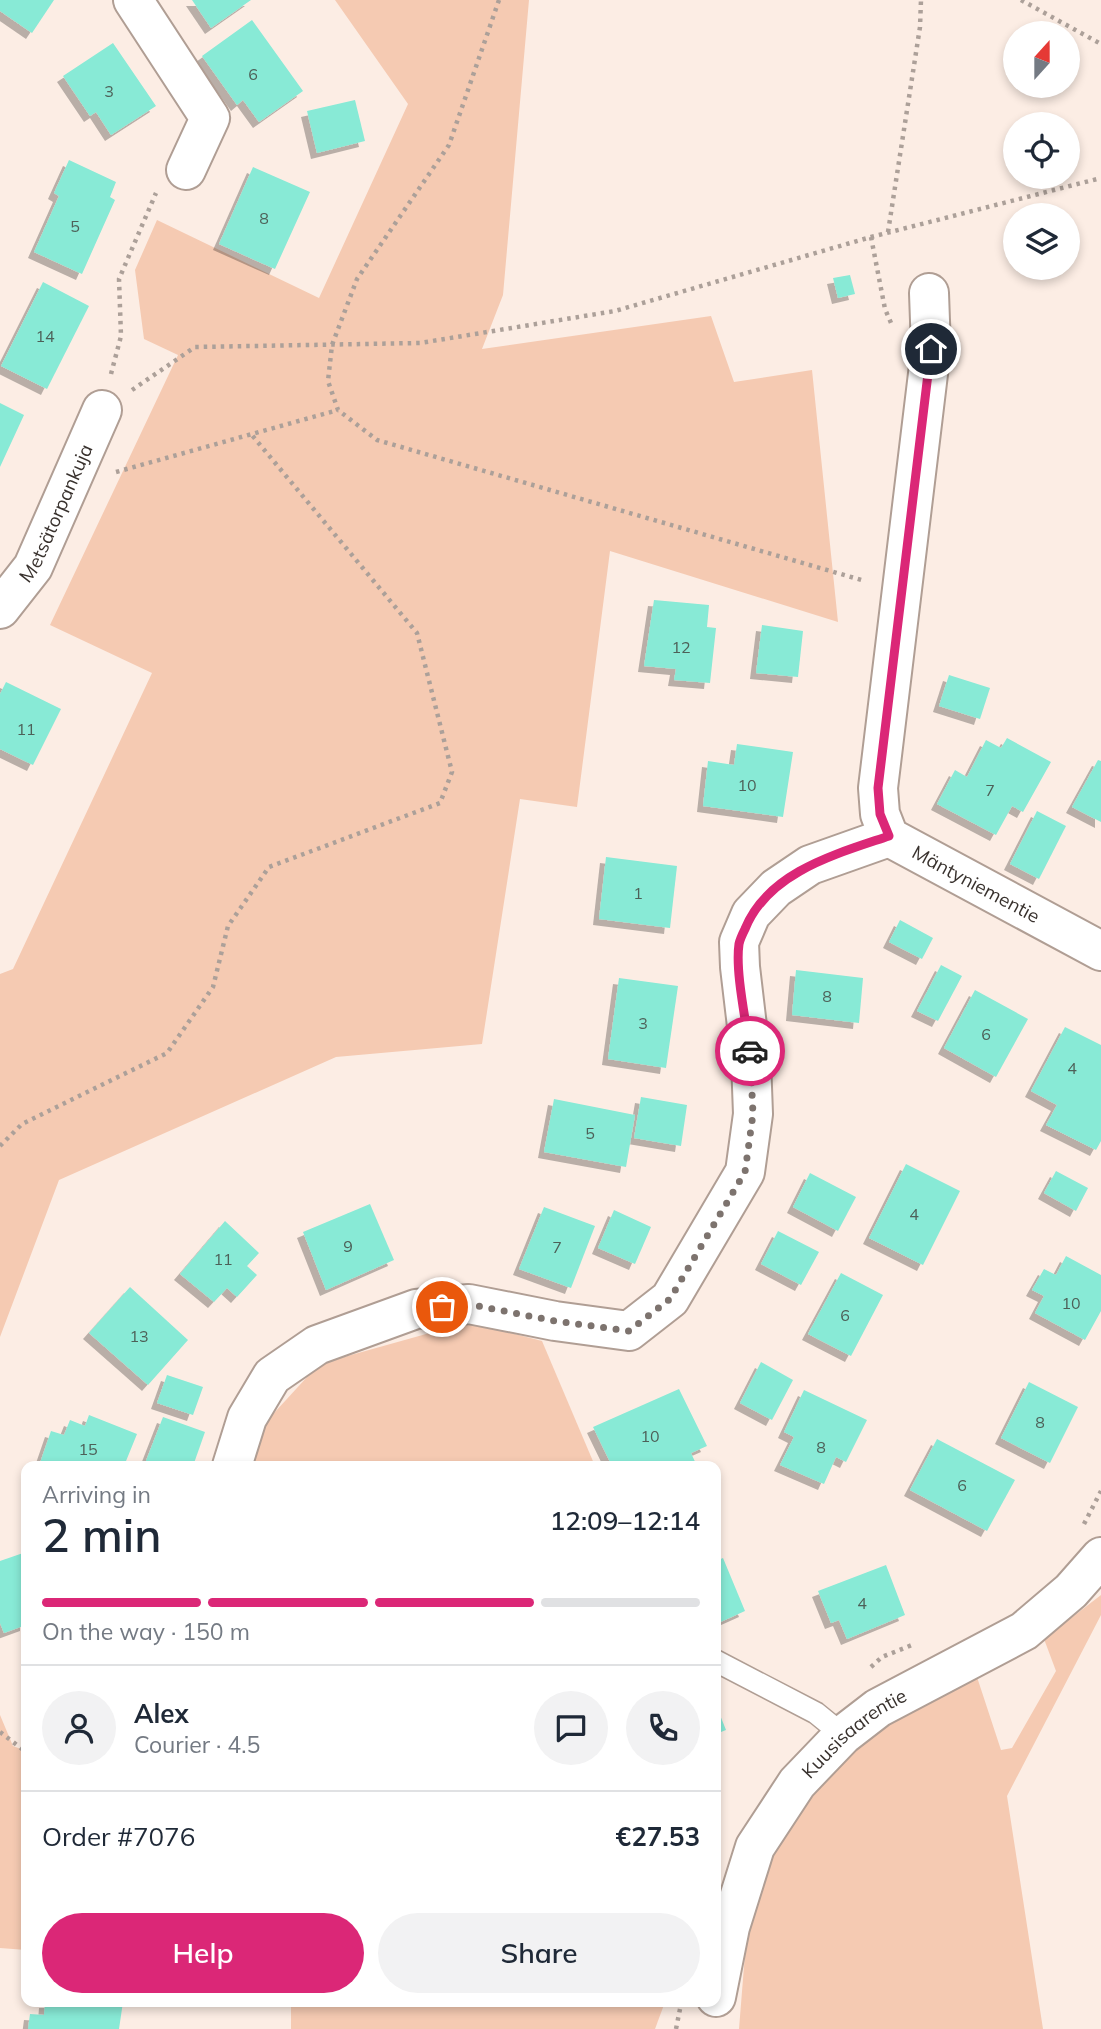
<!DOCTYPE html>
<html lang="en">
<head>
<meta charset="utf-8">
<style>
	body { margin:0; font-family:Mulish,sans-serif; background:#f2f2f3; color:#1f2937; height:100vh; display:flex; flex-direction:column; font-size:26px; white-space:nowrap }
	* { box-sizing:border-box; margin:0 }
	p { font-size:23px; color:#747a83 }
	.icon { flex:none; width:38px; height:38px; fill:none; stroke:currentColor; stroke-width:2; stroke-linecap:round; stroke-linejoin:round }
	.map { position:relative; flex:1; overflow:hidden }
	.side { position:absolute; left:21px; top:1461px; width:700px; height:546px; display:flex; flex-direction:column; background:#fff; border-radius:14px; box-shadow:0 4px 10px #0003 }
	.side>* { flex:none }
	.needle { width:46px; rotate:21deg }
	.fabs { position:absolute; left:1003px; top:21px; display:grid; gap:14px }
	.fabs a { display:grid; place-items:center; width:77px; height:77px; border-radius:50%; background:#fff; box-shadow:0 4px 10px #0003; font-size:35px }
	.pin { position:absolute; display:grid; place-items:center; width:60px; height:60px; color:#fff; margin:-30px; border:4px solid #fff; border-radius:50%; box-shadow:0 2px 7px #0007 }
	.courier { position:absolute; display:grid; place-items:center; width:70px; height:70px; margin:-35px; border:5px solid #db2777; border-radius:50%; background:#fff; color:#222; box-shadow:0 2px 9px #0007 }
	.overview em { font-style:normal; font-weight:600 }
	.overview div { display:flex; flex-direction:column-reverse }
	.overview { display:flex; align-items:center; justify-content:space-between; height:119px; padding:0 21px }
	h1 { font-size:46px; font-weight:600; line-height:52px }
	.bar { display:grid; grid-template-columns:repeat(4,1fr); gap:10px 7px; align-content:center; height:84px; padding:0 21px }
	.bar i { height:9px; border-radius:5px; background:#e0e1e3 }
	.bar .active { background:#db2777 }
	.bar p { grid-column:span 4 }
	.line { display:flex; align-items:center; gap:18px; padding:0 21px; border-top:2px solid #e0e1e3 }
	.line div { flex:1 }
	.round { display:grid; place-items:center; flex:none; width:74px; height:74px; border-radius:37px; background:#f2f2f3 }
	.primary-button { display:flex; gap:14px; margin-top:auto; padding:14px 21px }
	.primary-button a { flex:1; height:80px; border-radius:42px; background:#db2777; color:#fff; font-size:28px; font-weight:600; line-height:80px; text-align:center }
	.primary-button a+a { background:#f2f2f3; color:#1f2937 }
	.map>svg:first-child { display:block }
</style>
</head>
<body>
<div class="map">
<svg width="1101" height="2029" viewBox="0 0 1101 2029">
	<defs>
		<filter id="shadow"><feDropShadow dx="-6" dy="6" stdDeviation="0" flood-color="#0004"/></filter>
	</defs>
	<rect width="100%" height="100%" fill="#fcede4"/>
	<!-- green -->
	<g fill="#f5cab2">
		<path d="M335 0H529L503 295 482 349 711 316 734 382 812 370 838 622 610 551 577 807 520 799 482 1044 336 1057 59 1180 0 1337V974L13 969 152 673 50 625 178 355 144 339 135 270 157 220 319 298 408 104Z"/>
		<path d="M469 1322 542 1341 595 1466H251L263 1425 319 1364Z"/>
		<path d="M1101 1595V1615L1007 1796 1043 2029H739L747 1929 772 1850 810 1791 842 1759 891 1720 976 1674 1001 1750 1012 1748 1056 1671 1044 1639Z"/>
		<path d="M0 1715 13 1746 26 1751V1950L0 1948Z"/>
		<path d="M291 2002H665L655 2029H291Z"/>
	</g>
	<!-- building -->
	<g fill="#88ead6" filter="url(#shadow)">
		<path d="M0 0H54L32 33 0 11Z"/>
		<path d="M192 0H251L211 28Z"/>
		<path d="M252 20 303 91 259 122 243 100 237 105 202 56Z"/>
		<path d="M113 43 156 106 111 135 96 112 90 116 63 76Z"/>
		<path d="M355 100 365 141 317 153 307 111Z"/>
		<path d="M69 160 116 182 110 197 115 200 82 274 34 252 59 196 54 193Z"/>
		<path d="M253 167 310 192 275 269 219 244Z"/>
		<path d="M850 275 855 294 838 298 833 278Z"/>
		<path d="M43 282 89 306 47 389 1 366Z"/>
		<path d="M0 403 24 415 0 467Z"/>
		<path d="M654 600 709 605 707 627 716 628 710 683 674 680 676 669 644 666Z"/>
		<path d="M762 625 803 631 798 677 756 673Z"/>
		<path d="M949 675 990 688 980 719 939 706Z"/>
		<path d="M6 682 61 709 33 765 0 749V694Z"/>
		<path d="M1007 738 1051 762 1023 812 1012 806 996 835 937 804 955 770 967 777 986 740 1001 748Z"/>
		<path d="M737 744 793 752 783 817 703 806 708 761 734 765Z"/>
		<path d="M1098 760 1101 761V822L1072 807Z"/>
		<path d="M1037 811 1066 826 1039 879 1010 864Z"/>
		<path d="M606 857 677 866 670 928 599 919Z"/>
		<path d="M900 920 933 938 922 959 889 942Z"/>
		<path d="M941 965 962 976 938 1021 917 1011Z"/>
		<path d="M796 970 863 978 859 1023 792 1015Z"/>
		<path d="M619 978 678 986 666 1068 608 1059Z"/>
		<path d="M975 990 1028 1019 996 1077 944 1048Z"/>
		<path d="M1065 1027 1101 1045V1141L1096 1150 1046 1125 1057 1105 1031 1091Z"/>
		<path d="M641 1097 687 1105 681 1146 634 1138Z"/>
		<path d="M554 1099 635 1115 626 1167 544 1152Z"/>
		<path d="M906 1164 960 1191 923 1265 869 1238Z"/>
		<path d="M1056 1171 1088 1188 1076 1211 1044 1193Z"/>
		<path d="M810 1173 856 1197 838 1231 793 1207Z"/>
		<path d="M370 1204 394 1260 326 1290 303 1232Z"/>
		<path d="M544 1207 595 1226 571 1288 519 1269Z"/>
		<path d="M614 1210 651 1227 635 1264 598 1248Z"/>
		<path d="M225 1221 259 1253 247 1266 257 1275 237 1297 227 1288 214 1302 180 1274Z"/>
		<path d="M778 1231 819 1252 801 1285 761 1264Z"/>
		<path d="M1066 1256 1101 1275V1311L1085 1340 1035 1313 1044 1296 1032 1290 1044 1269 1056 1275Z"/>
		<path d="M841 1273 883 1295 851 1356 808 1334Z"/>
		<path d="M130 1287 188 1340 148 1385 89 1333Z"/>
		<path d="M761 1362 793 1380 772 1420 740 1403Z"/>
		<path d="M167 1375 203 1387 193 1415 157 1403Z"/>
		<path d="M1029 1382 1078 1407 1050 1463 1001 1438Z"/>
		<path d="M679 1389 707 1446 691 1453 697 1466H612L593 1427Z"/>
		<path d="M804 1390 867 1420 846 1462 836 1457 824 1484 780 1465 794 1437 784 1432Z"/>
		<path d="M89 1415 137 1434 124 1466H48L40 1463 51 1431 64 1435 70 1420 85 1426Z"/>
		<path d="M163 1417 205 1432 193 1466H144Z"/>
		<path d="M937 1439 1015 1480 987 1531 910 1490Z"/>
		<path d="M26 1552V1625L4 1633 0 1623V1561Z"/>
		<path d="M723 1558 745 1611 716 1624V1561Z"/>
		<path d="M886 1565 905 1615 847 1639 839 1620 831 1623 818 1591Z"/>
		<path d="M716 1705 726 1730 716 1734Z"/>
		<path d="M45 2002H123L119 2029H28L30 2014 44 2015Z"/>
	</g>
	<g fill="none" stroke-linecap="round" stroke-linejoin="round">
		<!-- service casing -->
		<g stroke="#b09e94" stroke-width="24">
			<path id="service" d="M716 1661 816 1713 843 1735"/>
		</g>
		<!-- minor casing -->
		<g stroke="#b09e94" stroke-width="42">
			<g id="minor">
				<path d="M133 0 210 118 186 170"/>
				<path id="s1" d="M929 293 931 349 878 788 880 814 889 837 1101 951"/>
				<path id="s2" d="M0 609 33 567 102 410"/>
				<path d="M232 1466 247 1418 272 1376 317 1345 416 1309 469 1304 555 1321 629 1331 670 1299 745 1172 753 1114 751 1060 740 967 739 942 751 914 776 888 810 865 889 837"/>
				<path id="s3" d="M716 1997 730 1927 755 1847 797 1783 843 1735 878 1708 1024 1631 1071 1591 1101 1557"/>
			</g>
		</g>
		<!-- path -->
		<g stroke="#aca099" stroke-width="4.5" stroke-dasharray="3.5 5" stroke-linecap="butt">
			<path d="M499 0 449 145 357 279 332 345 328 381 338 410 377 440 865 581"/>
			<path d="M1021 0 1101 44"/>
			<path d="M888 232 920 27 921 0"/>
			<path d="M871 237 885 309 891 323"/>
			<path d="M111 374 121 336 119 279 156 193"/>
			<path d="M132 390 195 347 420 343 615 311 871 237 1101 178"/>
			<path d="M116 472 338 410"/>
			<path d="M0 1146 22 1124 167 1053 213 987 228 926 269 867 440 803 452 772 417 633 251 434"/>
			<path d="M1084 1524 1101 1491"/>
			<path d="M871 1667 882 1657 912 1645"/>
			<path d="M0 1732 26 1752"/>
			<path d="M676 2029 680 2009"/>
		</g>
		<!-- service -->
		<use href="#service" stroke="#fff" stroke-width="21"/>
		<!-- minor -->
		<use href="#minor" stroke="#fff" stroke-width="38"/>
	</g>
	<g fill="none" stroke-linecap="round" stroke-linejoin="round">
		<!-- done -->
		<path stroke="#7d736e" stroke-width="7" stroke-dasharray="0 12.6" d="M442 1307 468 1304 555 1321 629 1331 670 1299 745 1172 753 1114 750 1051"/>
		<!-- route -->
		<path stroke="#db2777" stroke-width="9" d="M750 1051C746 1021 735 971 739 944 740 939 743 933 745 929 768 872 836 854 889 836L880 814 878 788 931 349"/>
	</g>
	<g text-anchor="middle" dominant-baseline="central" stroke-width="5" stroke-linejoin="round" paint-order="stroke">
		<!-- number labels -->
		<g font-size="16" fill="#4d6058">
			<text x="253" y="74">6</text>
			<text x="109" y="91">3</text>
			<text x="264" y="218">8</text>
			<text x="75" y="226">5</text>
			<text x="45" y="336">14</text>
			<text x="681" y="647">12</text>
			<text x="26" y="729">11</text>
			<text x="747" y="785">10</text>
			<text x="990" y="790">7</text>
			<text x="638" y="893">1</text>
			<text x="827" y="996">8</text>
			<text x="643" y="1023">3</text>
			<text x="986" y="1034">6</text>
			<text x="1072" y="1068">4</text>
			<text x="590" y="1133">5</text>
			<text x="914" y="1214">4</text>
			<text x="348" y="1246">9</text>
			<text x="557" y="1247">7</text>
			<text x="223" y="1259">11</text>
			<text x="1071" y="1303">10</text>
			<text x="845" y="1315">6</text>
			<text x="139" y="1336">13</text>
			<text x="1040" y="1422">8</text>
			<text x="650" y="1436">10</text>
			<text x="821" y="1447">8</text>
			<text x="88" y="1449">15</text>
			<text x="962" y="1485">6</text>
			<text x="862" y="1603">4</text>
		</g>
		<!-- street labels -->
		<g font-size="19" fill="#39322e" stroke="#fdfdfd">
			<text stroke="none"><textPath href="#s2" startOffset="112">Metsätorpankuja</textPath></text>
			<text stroke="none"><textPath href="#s1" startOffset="648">Mäntyniementie</textPath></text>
			<text stroke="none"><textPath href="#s3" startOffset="308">Kuusisaarentie</textPath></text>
		</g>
	</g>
</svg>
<div class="fabs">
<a><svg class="needle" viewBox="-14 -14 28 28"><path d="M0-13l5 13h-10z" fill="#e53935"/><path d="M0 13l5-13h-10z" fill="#747a83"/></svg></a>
<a><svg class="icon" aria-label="locate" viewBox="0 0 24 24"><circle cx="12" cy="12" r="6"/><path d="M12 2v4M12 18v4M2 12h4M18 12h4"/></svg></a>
<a><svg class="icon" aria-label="layers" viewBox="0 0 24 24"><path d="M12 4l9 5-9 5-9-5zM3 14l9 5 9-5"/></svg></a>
</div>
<div class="pin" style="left:442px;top:1307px;background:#ea580c"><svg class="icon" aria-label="bag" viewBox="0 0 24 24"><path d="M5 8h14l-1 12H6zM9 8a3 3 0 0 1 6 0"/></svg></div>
<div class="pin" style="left:931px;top:349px;background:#1f2937"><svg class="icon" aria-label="home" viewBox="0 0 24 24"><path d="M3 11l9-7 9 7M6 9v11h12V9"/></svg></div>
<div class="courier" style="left:750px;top:1051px"><svg class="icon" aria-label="car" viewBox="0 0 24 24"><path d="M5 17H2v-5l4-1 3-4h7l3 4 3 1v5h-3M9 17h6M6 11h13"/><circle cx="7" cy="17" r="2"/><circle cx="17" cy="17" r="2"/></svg></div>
<section class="side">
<div class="overview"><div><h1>2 min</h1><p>Arriving in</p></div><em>12:09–12:14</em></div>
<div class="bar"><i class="active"></i><i class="active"></i><i class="active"></i><i></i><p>On the way · 150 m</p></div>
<div class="line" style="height:126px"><a class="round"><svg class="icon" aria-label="person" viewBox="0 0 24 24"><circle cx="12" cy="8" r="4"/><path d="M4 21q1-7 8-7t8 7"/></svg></a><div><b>Alex</b><p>Courier · 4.5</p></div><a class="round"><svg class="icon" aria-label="chat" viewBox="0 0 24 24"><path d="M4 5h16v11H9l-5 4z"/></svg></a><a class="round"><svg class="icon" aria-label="phone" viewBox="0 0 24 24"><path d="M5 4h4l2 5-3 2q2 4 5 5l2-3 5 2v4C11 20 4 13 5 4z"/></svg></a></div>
<div class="line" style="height:91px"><div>Order #7076</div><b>€27.53</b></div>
<div class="primary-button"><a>Help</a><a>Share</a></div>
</section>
</div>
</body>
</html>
